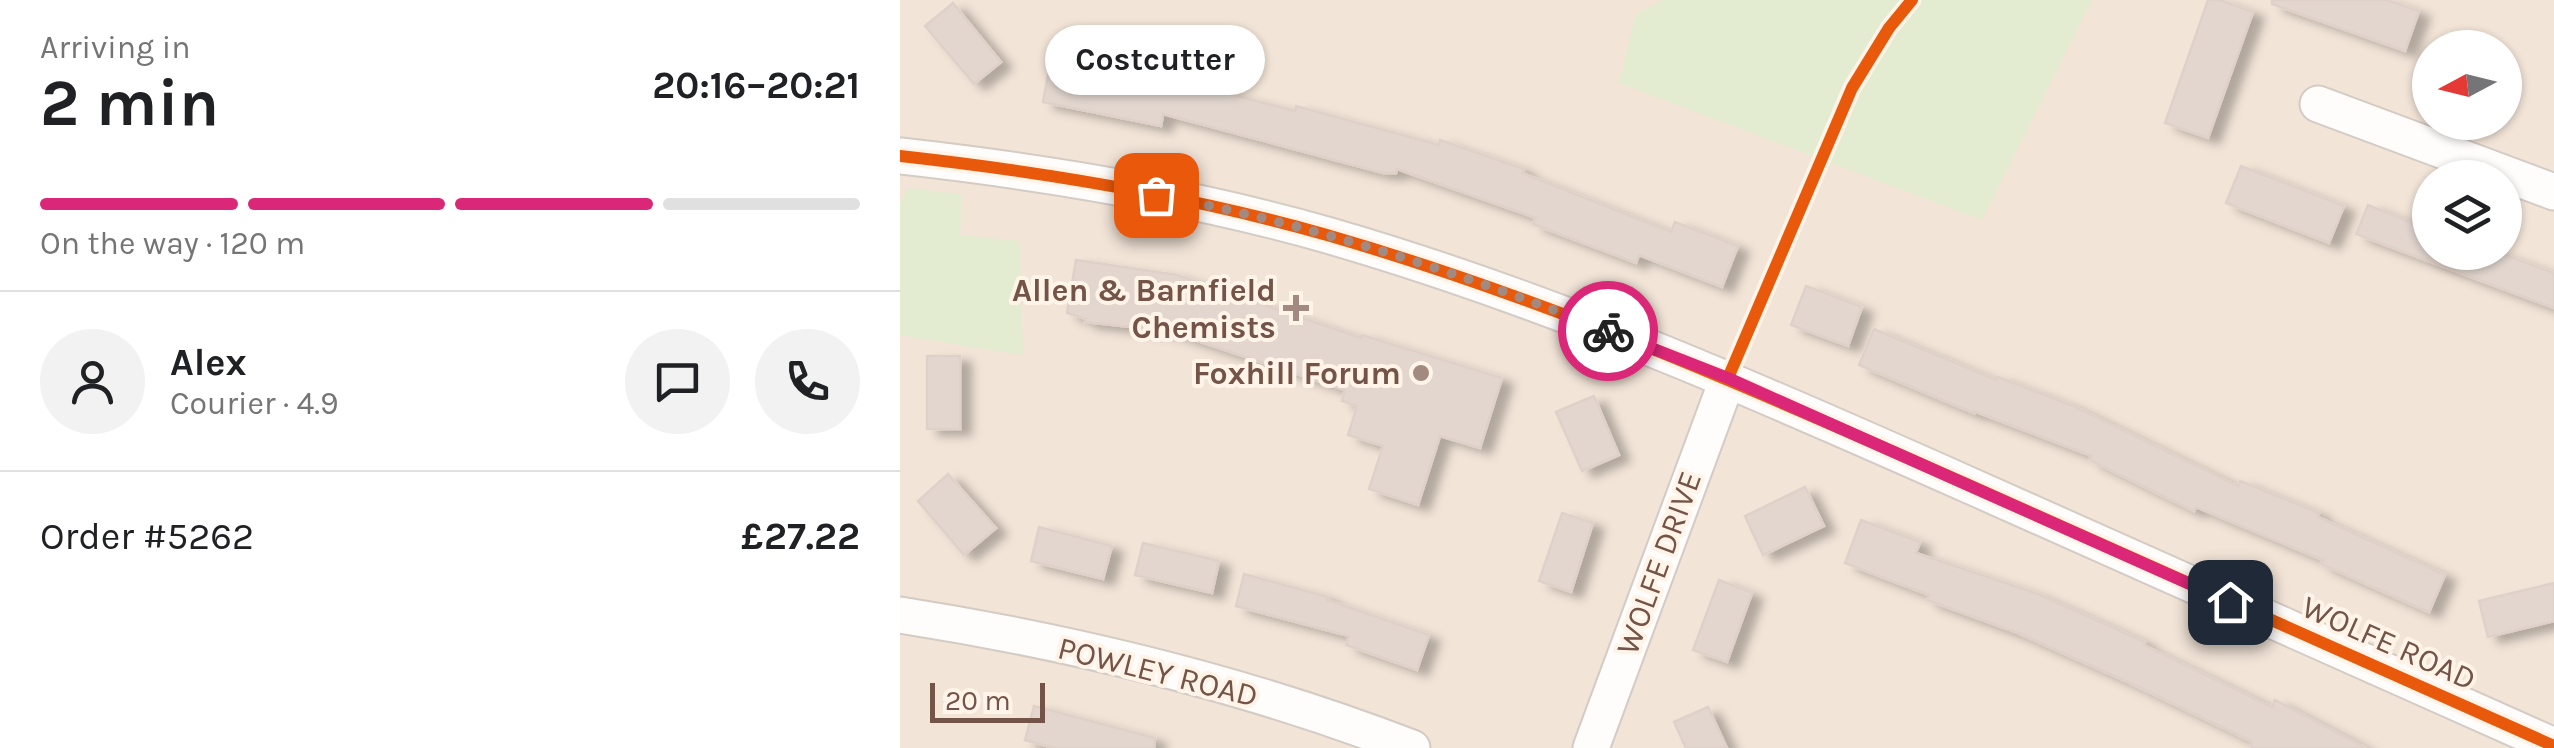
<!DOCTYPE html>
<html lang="en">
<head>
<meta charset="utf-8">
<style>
	body { margin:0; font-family:Karla,sans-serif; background:#f2f2f2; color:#202124; height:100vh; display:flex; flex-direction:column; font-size:38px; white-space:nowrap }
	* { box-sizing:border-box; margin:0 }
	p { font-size:32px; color:#757577 }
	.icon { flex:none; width:55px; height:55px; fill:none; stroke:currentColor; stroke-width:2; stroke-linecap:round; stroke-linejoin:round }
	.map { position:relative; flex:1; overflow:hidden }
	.sheet { display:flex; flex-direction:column; background:#fff; width:900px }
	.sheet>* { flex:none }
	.needle { width:65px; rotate:263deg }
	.buttons { position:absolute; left:1512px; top:30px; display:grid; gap:20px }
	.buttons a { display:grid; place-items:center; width:110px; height:110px; border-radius:50%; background:#fff; box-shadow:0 2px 8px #0004; font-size:50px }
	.scale { position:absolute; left:30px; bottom:25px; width:115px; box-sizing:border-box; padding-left:10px; border:5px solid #745348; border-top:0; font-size:28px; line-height:35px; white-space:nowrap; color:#745348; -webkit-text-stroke:8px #fff4e7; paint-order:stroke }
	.pin { position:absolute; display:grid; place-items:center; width:85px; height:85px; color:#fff; margin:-42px; border-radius:20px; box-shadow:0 5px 15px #0006 }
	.courier { position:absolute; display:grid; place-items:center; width:100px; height:100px; margin:-50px; border:8px solid #db2777; border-radius:50%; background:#fff; color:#222; box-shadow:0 2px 12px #0007 }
	.bubble { position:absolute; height:70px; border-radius:35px; background:#fff; box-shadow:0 2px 8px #0004; font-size:32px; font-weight:700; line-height:70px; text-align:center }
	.head em { font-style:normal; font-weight:700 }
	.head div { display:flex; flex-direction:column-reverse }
	.head { display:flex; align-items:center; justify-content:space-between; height:170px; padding:0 40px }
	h1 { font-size:65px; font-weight:700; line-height:75px }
	.bar { display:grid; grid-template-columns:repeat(4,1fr); gap:15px 10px; align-content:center; height:120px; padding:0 40px }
	.bar i { height:12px; border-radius:8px; background:#e0e0e0 }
	.bar .on { background:#db2777 }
	.bar p { grid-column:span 4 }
	.line { display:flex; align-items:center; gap:25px; padding:0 40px; border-top:2px solid #e0e0e0 }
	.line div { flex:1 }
	.round { display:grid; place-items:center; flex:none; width:105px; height:105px; border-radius:52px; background:#f2f2f2 }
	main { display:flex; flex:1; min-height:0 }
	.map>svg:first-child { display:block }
</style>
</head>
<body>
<main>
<section class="sheet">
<div class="head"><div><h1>2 min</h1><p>Arriving in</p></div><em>20:16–20:21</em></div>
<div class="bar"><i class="on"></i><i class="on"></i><i class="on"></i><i></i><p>On the way · 120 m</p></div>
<div class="line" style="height:180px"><a class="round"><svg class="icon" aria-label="person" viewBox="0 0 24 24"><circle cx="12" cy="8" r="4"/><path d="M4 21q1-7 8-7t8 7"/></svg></a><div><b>Alex</b><p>Courier · 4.9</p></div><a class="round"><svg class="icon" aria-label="chat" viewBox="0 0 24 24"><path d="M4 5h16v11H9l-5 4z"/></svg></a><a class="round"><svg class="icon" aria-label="phone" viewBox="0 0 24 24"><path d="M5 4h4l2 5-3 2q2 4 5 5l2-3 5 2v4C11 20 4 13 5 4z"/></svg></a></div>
<div class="line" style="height:130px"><div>Order #5262</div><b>£27.22</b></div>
</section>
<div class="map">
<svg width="1654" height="748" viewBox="0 0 1654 748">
	<defs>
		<filter id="shadow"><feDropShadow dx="11" dy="6" stdDeviation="5" flood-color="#0004"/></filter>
	</defs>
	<rect width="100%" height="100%" fill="#f6efe7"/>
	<!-- residential -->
	<path fill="#f2e4d7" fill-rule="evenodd" d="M0 0H1654V748H0ZM1530 48H1605V122H1530ZM1530 178H1605V252H1530Z"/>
	<!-- green -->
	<g fill="#e3ecd1">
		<path d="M763 0H1192L1082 220 719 83 736 14Z"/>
		<path d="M8 188 62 194 60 235 120 241 123 355 0 335V204Z"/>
	</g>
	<!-- building -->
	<g fill="#e2d6cf" stroke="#dfd1c9" stroke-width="2.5" filter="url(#shadow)">
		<path d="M1308 0H1320L1353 12 1308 138 1265 123Z"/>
		<path d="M1372 0H1487L1519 11 1505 51 1372 4Z"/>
		<path d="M53 3 101 62 74 84 25 26Z"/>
		<path d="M151 59 286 86 287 83 395 111 396 106 539 145 540 140 624 169 622 173 771 232 775 222 838 246 822 287 739 255 736 263 633 224 636 218 497 169 496 173H483L263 114 261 126 143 102Z"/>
		<path d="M1341 166 1444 206 1429 243 1326 203Z"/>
		<path d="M1468 205 1530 230V252H1597L1654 273V308L1456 234Z"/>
		<path d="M176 260 277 275 461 338 462 335 602 378 580 448 540 436 518 505 469 489 483 446 448 435 457 406 442 401 445 390 268 331 185 322 186 319 167 313Z"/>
		<path d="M906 286 962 307 948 346 891 325Z"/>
		<path d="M974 329 1096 380 1098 377 1173 406 1338 486 1340 481 1419 513 1418 517 1545 575 1529 612 1421 564 1423 560 1296 507 1294 511 1190 460 1192 456 1074 411V413L959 365Z"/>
		<rect x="27" y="356" width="33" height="73"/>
		<path d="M694 396 719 455 682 471 656 412Z"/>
		<path d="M48 474 96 528 64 555 18 501Z"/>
		<path d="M905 487 924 526 863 555 845 516Z"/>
		<path d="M662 513 693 523 671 592 639 581Z"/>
		<path d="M961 520 1020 542 1016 553 1138 594 1245 642 1244 645 1372 707 1375 700 1466 748H1352L1351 741 1228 682 1118 633 1027 600 1029 595 945 563Z"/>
		<path d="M139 527 212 546 203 579 131 561Z"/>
		<path d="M243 543 319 561 312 593 235 575Z"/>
		<path d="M344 574 428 597 427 600 529 635 517 670 446 645 449 636 336 606Z"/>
		<path d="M819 580 852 593 827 662 793 650Z"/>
		<path d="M1654 583V621L1588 637 1579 601Z"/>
		<path d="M134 706 255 738 254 748H154L125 740Z"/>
		<path d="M808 707 827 748H786L774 722Z"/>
	</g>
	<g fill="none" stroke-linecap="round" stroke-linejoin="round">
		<!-- street casing -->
		<g stroke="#d4cbc5" stroke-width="39">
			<g id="street">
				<path d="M1418 104 1654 192"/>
				<path d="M0 156C144 172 287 195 427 235 649 299 860 392 1071 486 1265 573 1460 659 1654 746"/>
				<path d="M0 615C172 642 349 685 512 748"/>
				<path d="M691 748 828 378"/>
			</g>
		</g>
		<!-- street -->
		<use href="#street" stroke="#fefdfb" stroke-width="35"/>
		<!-- cycleway casing -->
		<g stroke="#fff4e7" stroke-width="19">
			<g id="cycleway">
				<path d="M0 156C144 172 287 195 427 235 649 299 860 392 1071 486 1265 573 1460 659 1654 746"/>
				<path d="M828 378 952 88 989 28 1012 0"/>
			</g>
		</g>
		<!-- cycleway -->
		<use href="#cycleway" stroke="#e8590c" stroke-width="12"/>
	</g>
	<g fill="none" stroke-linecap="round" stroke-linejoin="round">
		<!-- done -->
		<path stroke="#a28a80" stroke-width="10" stroke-dasharray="0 18" d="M256 195C411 224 562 273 708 331"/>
		<!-- route -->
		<path stroke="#db2777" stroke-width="12" d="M708 331 828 378 1330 602"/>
	</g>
	<!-- markers -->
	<g fill="#a28a80" stroke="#fff4e7" stroke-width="4">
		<path d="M391 293h10v10h10v10h-10v10h-10v-10h-10v-10h10z"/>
		<circle cx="521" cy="373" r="10"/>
	</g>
	<g text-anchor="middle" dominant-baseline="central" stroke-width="8" stroke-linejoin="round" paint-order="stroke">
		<!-- poi labels -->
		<g font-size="32" font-weight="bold" fill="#745348" stroke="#fff4e7" text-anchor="end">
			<text x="376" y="290">Allen &amp; Barnfield<tspan x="376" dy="37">Chemists</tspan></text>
			<text x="501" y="373">Foxhill Forum</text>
		</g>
		<!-- street labels -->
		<g font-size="32" fill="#745348" stroke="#fff4e7">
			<text transform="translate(759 563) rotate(-70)">WOLFE DRIVE</text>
			<text transform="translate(1489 643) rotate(24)">WOLFE ROAD</text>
			<text transform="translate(258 672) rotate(14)">POWLEY ROAD</text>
		</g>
	</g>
</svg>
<div class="buttons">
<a><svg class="needle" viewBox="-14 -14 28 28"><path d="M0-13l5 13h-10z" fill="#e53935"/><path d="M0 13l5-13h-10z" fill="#757577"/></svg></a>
<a><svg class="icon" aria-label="layers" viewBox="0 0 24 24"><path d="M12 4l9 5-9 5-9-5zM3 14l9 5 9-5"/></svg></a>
</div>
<div class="scale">20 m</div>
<div class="pin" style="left:256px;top:195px;background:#ea580c"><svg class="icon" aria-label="bag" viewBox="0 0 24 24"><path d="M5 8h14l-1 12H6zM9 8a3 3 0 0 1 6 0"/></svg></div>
<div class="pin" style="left:1330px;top:602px;background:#1f2937"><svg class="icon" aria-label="home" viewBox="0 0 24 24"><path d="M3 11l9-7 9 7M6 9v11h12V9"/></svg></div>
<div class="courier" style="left:708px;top:331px"><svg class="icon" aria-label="bike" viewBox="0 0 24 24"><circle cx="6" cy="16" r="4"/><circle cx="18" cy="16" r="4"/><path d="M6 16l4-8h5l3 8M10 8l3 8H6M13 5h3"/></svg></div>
<div class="bubble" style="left:145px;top:25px;width:220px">Costcutter</div>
</div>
</main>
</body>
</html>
